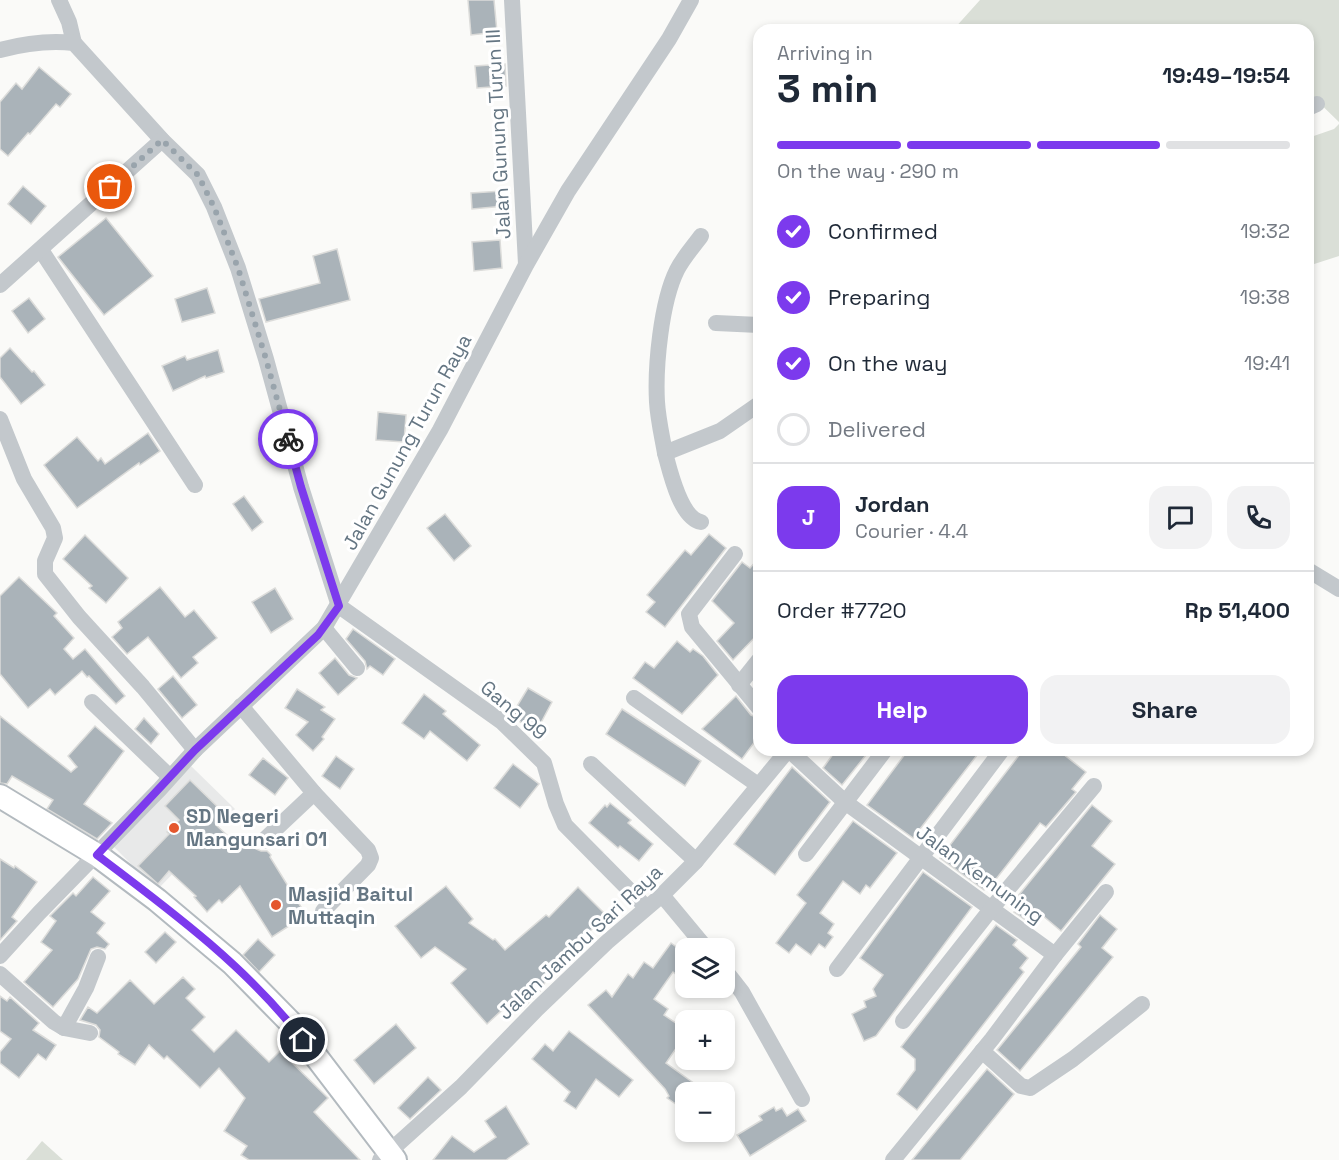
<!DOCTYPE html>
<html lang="en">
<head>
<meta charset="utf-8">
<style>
	body { margin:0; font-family:"Space Grotesk",sans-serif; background:#f2f2f3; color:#1f2937; height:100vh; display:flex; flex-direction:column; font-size:22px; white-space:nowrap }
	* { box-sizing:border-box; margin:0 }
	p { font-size:20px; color:#747a83 }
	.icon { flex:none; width:33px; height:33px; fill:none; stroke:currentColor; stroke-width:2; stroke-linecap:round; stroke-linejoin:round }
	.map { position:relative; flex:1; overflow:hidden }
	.panel { position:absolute; left:753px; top:24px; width:561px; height:732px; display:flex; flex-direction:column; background:#fff; border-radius:18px; box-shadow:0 3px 9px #0003 }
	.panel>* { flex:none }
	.tools { position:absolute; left:675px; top:938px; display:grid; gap:12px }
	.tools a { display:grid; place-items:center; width:60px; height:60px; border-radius:12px; background:#fff; box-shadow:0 3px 9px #0003; font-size:30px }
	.pin { position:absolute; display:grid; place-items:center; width:51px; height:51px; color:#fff; margin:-26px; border:3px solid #fff; border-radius:50%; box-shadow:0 2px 6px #0007 }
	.courier { position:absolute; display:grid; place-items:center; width:60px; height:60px; margin:-30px; border:4px solid #7c3aed; border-radius:50%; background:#fff; color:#222; box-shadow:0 2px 8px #0007 }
	.headline em { font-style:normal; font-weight:600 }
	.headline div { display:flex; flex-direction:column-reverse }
	.headline { display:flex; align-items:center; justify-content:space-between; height:102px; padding:0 24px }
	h1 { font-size:39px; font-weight:600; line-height:45px }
	.bar { display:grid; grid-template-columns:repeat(4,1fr); gap:9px 6px; align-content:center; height:72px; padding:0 24px }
	.bar i { height:8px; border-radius:4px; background:#e0e1e3 }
	.bar .active { background:#7c3aed }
	.bar p { grid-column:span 4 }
	.line { display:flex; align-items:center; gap:15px; padding:0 24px; border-top:2px solid #e0e1e3 }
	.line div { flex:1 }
	.round { display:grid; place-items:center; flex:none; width:63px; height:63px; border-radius:18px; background:#f2f2f3 }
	ol { padding:0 24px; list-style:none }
	li { display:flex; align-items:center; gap:18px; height:66px }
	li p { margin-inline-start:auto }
	li .icon { padding:6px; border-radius:50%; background:#7c3aed; color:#fff; stroke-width:4 }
	li:last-child { color:#747a83 }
	li i { width:33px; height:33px; border:3px solid #e0e1e3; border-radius:50% }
	.cta { display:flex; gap:12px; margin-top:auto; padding:12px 24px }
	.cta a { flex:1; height:69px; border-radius:18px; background:#7c3aed; color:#fff; font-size:24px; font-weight:600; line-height:69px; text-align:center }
	.cta a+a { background:#f2f2f3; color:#1f2937 }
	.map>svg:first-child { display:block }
</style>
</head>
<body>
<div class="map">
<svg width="1339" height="1160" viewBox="0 0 1339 1160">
	<rect width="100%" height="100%" fill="#fafaf8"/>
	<!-- built -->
	<path fill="#e8e9e9" d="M191 766 235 809 157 890 113 846Z"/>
	<!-- green -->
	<g fill="#dadfd7">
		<path d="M980 0H1339V122L1308 92V30H1217L1202 25 1186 30H953Z"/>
		<path d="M1339 124V256L1308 266V138L1334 129Z"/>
		<path d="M42 1141 63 1160H26Z"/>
	</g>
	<!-- building -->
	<g fill="#aab3b9" stroke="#dcdcda" stroke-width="1.5">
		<path d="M468 0H494L497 32 471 35Z"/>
		<path d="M505 64 506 86 477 88 475 66Z"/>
		<path d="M39 67 71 94 60 107 56 104 30 134 28 133 8 156 0 149V102L16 83 22 89Z"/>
		<path d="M23 186 46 206 31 224 8 204Z"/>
		<path d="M503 191 505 206 472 209 471 193Z"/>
		<path d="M106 218 153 276 104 315 58 257Z"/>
		<path d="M500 240 502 268 474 271 472 242Z"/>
		<path d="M337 249 350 300 266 322 259 299 320 283 313 256Z"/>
		<path d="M207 288 215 313 182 322 175 299Z"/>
		<path d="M29 298 45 319 28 333 12 311Z"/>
		<path d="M10 348 32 372 34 371 45 385 21 404 0 377V358Z"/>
		<path d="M218 350 224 372 206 378 205 376 173 391 162 366 185 356 187 360Z"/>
		<path d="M378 412 406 415 404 442 376 440Z"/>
		<path d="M148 433 160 451 140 465 139 463 77 508 44 465 77 437 98 461 101 458 105 464Z"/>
		<path d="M244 496 263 522 252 531 233 504Z"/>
		<path d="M445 514 471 546 454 561 427 528Z"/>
		<path d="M709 534 726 548 665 627 646 612 655 602 647 595 685 550 691 555Z"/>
		<path d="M85 535 128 578 106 603 89 588 92 586 63 559Z"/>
		<path d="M759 558V633L733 660 717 641 734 623 712 601 742 562 750 568Z"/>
		<path d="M19 577 57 613 54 616 74 638 64 649 73 659 85 649 125 696 116 704 89 676 87 677 82 671 55 695 50 689 28 708 0 674V596Z"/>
		<path d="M160 587 185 617 194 610 217 638 193 657 198 663 181 678 148 637 127 654 112 637 122 628 118 622Z"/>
		<path d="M275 588 293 619 271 633 252 602Z"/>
		<path d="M353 629 395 659 383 675 370 666 367 669 365 661 346 639Z"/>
		<path d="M677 641 690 652 693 649 703 656 718 675 682 714 633 678 645 662 654 668Z"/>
		<path d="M335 658 349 675 357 678 338 695 319 673Z"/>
		<path d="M173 676 197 705 182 718 158 689Z"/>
		<path d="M528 688 552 702 536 732 511 716Z"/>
		<path d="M297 689 325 707 321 710 335 719 322 737 324 739 313 751 296 735 308 722 285 708Z"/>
		<path d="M424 694 446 711 443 714 480 745 467 761 430 731 424 739 402 723Z"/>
		<path d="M736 696 751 715 759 718V736L742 759 702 729Z"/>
		<path d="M622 709 701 761 685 786 606 734Z"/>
		<path d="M0 716 71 772 77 767 68 756 95 726 124 751 84 804 112 823 97 839 47 809 53 800 12 776 7 784 0 783Z"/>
		<path d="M144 718 159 734 151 744 135 729Z"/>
		<path d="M836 750H870L842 785 823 768Z"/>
		<path d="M908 750H981L913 838 867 805Z"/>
		<path d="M1023 750H1058L1086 772 1072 789 1076 792 1046 827 1040 823 989 888 984 890 940 858Z"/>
		<path d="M336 756 354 769 340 789 322 776Z"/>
		<path d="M263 758 288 778 275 795 249 775Z"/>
		<path d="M513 764 539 784 520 808 494 788Z"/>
		<path d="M792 767 830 802 775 875 734 844Z"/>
		<path d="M190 780 226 815 216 825 240 847 251 836 256 849 261 851H267L271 855 270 857 306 915 272 937 240 886 222 903 219 900 207 912 194 897 196 896 169 871 158 884 138 866 169 834 167 832 179 820 165 806Z"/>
		<path d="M610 803 631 820 628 823 653 844 639 861 620 846 618 848 589 823 605 805 607 807Z"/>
		<path d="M1092 805 1112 821 1092 846 1115 864 1061 931 1036 910 1027 921 1014 912 1024 901 1018 896Z"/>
		<path d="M853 821 897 853 870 888 866 885 860 894 843 881 820 913 834 924 828 933 833 937 825 948 819 944 811 955 796 944 789 953 776 943 806 903 797 895Z"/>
		<path d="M0 859 14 868 15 866 37 882 12 917 17 921 0 940Z"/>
		<path d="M923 872 972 907 876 1036 864 1041 852 1014 866 1007 864 1001 876 996 873 989 883 975 860 958Z"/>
		<path d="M93 877 110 891 91 912 105 923 97 933 109 944 105 949 97 947 91 949 78 979 53 1007 24 982 52 950 41 942 56 921 50 916 73 893 76 896Z"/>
		<path d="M446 886 473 919 469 923 493 940 495 939 505 950 546 915 549 917 578 887 606 915 574 947 576 948 554 967 540 991 524 1007 515 998 487 1024 451 983 466 969 435 947 421 958 395 926Z"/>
		<path d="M1100 915 1117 929 1102 948 1113 957 1020 1071 997 1050 1081 947 1078 944Z"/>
		<path d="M996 925 1017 940 1013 945 1028 958 1020 968 1024 972 917 1110 897 1094 915 1070V1059L901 1047Z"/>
		<path d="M165 932 176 942 156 963 145 952Z"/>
		<path d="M258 939 275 955 259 972 243 955Z"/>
		<path d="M671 943 686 954V966L678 976 673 972 654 999 668 1009 664 1015 686 1030V1034L666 1063 706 1092H686V1111L667 1098 669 1096 665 1089 588 1005 606 990 612 997 628 974 633 978 644 962 653 968Z"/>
		<path d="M183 977 195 989 186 998 205 1017 192 1030 214 1052 236 1030 269 1062 280 1051 328 1098 314 1112 360 1160H249L241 1155 247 1146 224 1131 245 1098 219 1068 200 1088 167 1056 164 1059 149 1045 135 1065 118 1054 119 1052 99 1037 100 1030 96 1025 80 1020 88 1007 97 1013 130 980 154 1004Z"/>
		<path d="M0 996 7 1001 10 997 39 1023 33 1030 56 1045 46 1060 38 1054 19 1078 0 1063V1052L11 1039 0 1031Z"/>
		<path d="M396 1024 416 1048 374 1084 354 1060Z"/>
		<path d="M569 1031 633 1080 619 1097 596 1079 576 1109 564 1101 570 1092 532 1059 545 1044 553 1051Z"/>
		<path d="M987 1069 1014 1094 960 1160H912Z"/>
		<path d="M428 1077 441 1090 410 1119 398 1108Z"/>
		<path d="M506 1106 529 1144 506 1160H433L452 1136 474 1152 496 1137 485 1121Z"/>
		<path d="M774 1107 776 1111 782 1108 787 1116 798 1109 806 1121 750 1156 737 1135 762 1120 759 1116Z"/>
	</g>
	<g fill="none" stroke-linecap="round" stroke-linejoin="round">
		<!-- secondary casing -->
		<g stroke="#b3babf" stroke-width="26">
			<path id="secondary" d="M0 796 97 855 157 900 232 963 289 1021 395 1160"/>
		</g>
		<!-- minor -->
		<g stroke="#c3c8cc" stroke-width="16">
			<path d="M59 0 69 22 74 43"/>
			<path d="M512 0 526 264"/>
			<path d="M0 50C26 43 48 40 74 43L162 140 198 175 214 207 238 268 266 359 301 487 339 606 502 722 544 763 556 804 565 825 646 907"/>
			<path d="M1308 108 1317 104"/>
			<path d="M701 236C693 247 683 258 677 270 661 302 655 367 657 402 658 419 662 436 665 453L720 431 759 404"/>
			<path d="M41 250 195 485"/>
			<path d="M0 285 162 140"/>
			<path d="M716 323 759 325"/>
			<path d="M0 419 24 479 53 528 55 538 45 561V574L79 617 143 687 195 750"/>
			<path d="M665 453C670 471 680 518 701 522"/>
			<path d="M735 554 689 614 692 627 759 708"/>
			<path d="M1308 570 1339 589"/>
			<path d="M324 628 357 668"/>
			<path d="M739 685 759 660"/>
			<path d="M634 698 758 785"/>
			<path d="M92 702 170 777"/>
			<path d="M241 706 314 793 368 850 371 858 368 865 323 911"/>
			<path d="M789 750 845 802 1055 955 992 1039 893 1160"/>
			<path d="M591 764 696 861"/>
			<path d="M263 841 314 793"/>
			<path d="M806 854 885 750"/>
			<path d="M662 895 706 948"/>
			<path d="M1055 955 1106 892"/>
			<path d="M0 956 39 913 160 789 195 750 324 628 440 430 526 265 568 191 669 39 691 0"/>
			<path d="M724 969 742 992 802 1099"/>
			<path d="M837 969 1002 750"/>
			<path d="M0 974 54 1022 64 1028 90 1033"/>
			<path d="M903 1021 992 908 1094 786"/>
			<path d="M64 1028 86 988 98 957"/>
			<path d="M982 1051 1021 1086 1030 1088 1073 1059 1142 1004"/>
			<path d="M380 1160 461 1087 537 1009 607 942 662 895 696 861 788 750"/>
		</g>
		<!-- secondary -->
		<use href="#secondary" stroke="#fff" stroke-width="22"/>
	</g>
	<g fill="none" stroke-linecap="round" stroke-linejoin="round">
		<!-- done -->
		<path stroke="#99a4ac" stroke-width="6" stroke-dasharray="0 10.8" d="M110 187 162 140 198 175 214 207 238 268 266 359 288 439"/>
		<!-- route -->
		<path stroke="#7c3aed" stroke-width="8" d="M288 439 301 487 339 606 318 635 195 750 97 855C170 910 247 967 303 1040"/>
	</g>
	<!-- markers -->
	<g fill="#e4572e" stroke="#fff" stroke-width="2">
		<circle cx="174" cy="828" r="6"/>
		<circle cx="276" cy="905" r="6"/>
	</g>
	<g text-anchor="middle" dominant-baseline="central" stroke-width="6" stroke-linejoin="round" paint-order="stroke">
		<!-- street labels -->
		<g font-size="20" fill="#657683" stroke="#fff">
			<text transform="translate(498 134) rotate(-93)">Jalan Gunung Turun III</text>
			<text transform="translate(407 442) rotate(-61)">Jalan Gunung Turun Raya</text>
			<text transform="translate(514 710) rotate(40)">Gang 99</text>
			<text transform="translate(980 874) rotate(36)">Jalan Kemuning</text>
			<text transform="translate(580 942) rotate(-43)">Jalan Jambu Sari Raya</text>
		</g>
		<!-- poi labels -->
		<g font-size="20" font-weight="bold" fill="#657683" stroke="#fff" text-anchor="start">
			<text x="186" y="816">SD Negeri<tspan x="186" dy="23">Mangunsari 01</tspan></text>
			<text x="288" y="894">Masjid Baitul<tspan x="288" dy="23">Muttaqin</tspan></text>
		</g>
	</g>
</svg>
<div class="tools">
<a><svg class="icon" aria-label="layers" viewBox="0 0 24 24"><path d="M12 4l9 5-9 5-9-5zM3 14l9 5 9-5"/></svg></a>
<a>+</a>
<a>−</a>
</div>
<div class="pin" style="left:110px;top:187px;background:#ea580c"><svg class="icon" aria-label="bag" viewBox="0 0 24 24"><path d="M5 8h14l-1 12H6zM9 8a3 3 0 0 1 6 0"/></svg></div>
<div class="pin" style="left:303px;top:1040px;background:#1f2937"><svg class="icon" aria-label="home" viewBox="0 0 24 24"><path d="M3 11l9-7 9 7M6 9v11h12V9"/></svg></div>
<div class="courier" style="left:288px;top:439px"><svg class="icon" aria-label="bike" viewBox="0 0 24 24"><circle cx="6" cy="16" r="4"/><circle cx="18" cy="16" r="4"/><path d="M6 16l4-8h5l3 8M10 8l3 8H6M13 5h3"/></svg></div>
<section class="panel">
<div class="headline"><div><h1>3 min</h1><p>Arriving in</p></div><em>19:49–19:54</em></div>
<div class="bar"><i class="active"></i><i class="active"></i><i class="active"></i><i></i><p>On the way · 290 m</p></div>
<ol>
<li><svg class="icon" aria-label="check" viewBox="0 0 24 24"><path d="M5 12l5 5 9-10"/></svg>Confirmed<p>19:32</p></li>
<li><svg class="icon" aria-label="check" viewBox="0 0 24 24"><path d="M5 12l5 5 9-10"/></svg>Preparing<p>19:38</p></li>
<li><svg class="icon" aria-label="check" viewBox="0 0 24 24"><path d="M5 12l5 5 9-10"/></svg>On the way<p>19:41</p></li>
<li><i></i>Delivered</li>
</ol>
<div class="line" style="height:108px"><b class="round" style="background:#7c3aed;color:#fff">J</b><div><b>Jordan</b><p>Courier · 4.4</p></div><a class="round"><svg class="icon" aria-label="chat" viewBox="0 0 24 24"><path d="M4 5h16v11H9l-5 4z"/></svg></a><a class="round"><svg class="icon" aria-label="phone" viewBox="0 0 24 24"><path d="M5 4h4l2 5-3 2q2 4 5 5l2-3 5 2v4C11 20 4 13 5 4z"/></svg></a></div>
<div class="line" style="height:78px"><div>Order #7720</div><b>Rp 51,400</b></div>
<div class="cta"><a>Help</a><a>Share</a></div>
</section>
</div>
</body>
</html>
